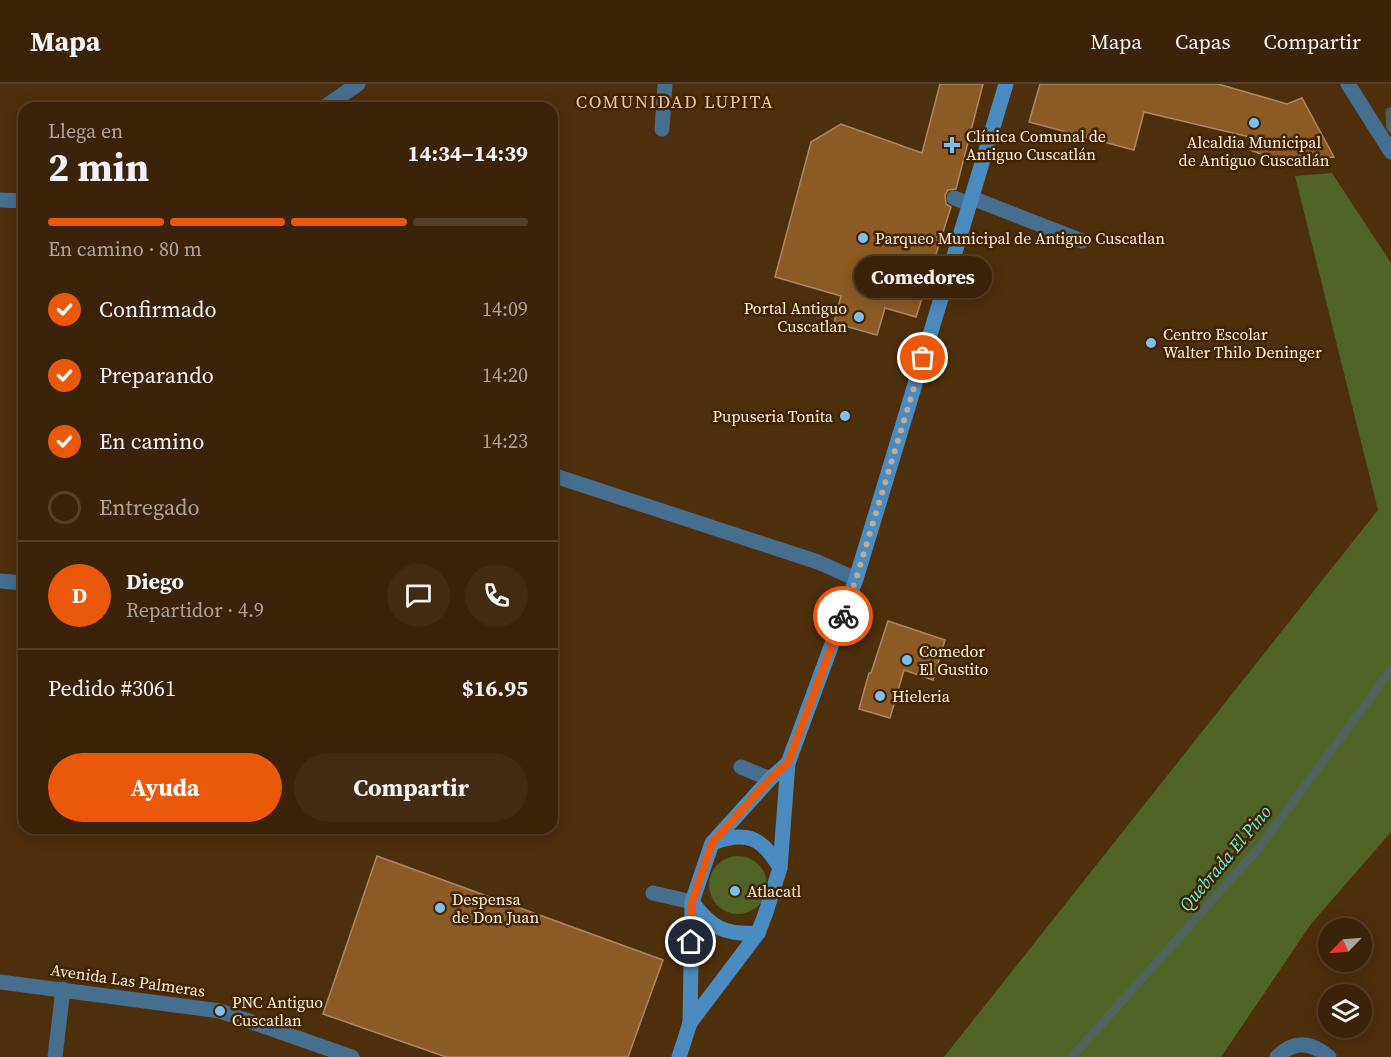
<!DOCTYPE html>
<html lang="es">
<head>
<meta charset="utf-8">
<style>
	body { margin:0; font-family:"Source Serif 4",serif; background:#412b12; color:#f1f3f6; height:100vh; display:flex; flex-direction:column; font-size:22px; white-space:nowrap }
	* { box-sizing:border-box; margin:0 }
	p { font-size:20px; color:#aba49c }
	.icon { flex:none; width:33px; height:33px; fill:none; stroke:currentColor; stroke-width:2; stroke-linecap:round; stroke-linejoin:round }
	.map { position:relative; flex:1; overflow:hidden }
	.panel { position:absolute; left:18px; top:18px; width:540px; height:732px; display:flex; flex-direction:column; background:#3a2308; border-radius:18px; box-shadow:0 3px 15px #0003,0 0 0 2px #544029 }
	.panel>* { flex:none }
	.needle { width:39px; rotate:245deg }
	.buttons { position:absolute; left:1318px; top:834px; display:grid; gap:12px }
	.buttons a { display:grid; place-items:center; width:54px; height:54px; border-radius:50%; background:#3a2308; box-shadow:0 3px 15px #0003,0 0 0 2px #544029; font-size:30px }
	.pin { position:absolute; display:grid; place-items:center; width:51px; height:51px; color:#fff; margin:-26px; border:3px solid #fff; border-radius:50%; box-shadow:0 2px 6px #0007 }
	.courier { position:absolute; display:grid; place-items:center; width:60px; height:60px; margin:-30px; border:4px solid #ea580c; border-radius:50%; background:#fff; color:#222; box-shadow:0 2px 8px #0007 }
	.bubble { position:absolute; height:42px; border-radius:21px; background:#3a2308; box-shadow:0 3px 15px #0003,0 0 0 2px #544029; font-size:20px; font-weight:700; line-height:42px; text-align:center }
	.headline em { font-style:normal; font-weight:700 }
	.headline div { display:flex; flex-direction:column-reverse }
	.headline { display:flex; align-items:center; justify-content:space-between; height:102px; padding:0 30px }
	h1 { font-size:39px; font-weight:700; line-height:45px }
	.bar { display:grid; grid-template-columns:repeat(4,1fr); gap:9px 6px; align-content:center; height:72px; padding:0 30px }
	.bar i { height:8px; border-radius:4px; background:#544029 }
	.bar .on { background:#ea580c }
	.bar p { grid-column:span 4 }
	.line { display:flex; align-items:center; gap:15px; padding:0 30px; border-top:2px solid #544029 }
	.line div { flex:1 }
	.round { display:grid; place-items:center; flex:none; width:63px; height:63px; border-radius:32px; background:#412b12 }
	ol { padding:0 30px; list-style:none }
	li { display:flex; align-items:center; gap:18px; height:66px }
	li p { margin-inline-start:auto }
	li .icon { padding:6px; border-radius:50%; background:#ea580c; color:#fff; stroke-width:4 }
	li:last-child { color:#aba49c }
	li i { width:33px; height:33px; border:3px solid #544029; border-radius:50% }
	.primary-button { display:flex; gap:12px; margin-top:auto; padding:12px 30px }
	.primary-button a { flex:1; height:69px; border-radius:36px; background:#ea580c; color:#fff; font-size:24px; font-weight:700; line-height:69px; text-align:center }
	.primary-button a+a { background:#412b12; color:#f1f3f6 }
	header { display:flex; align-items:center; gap:36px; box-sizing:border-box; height:84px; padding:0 30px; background:#3a2308; border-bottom:2px solid #544029 }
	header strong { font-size:28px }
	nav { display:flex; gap:33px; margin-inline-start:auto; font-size:21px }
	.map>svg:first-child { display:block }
</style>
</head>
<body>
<header>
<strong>Mapa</strong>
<nav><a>Mapa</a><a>Capas</a><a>Compartir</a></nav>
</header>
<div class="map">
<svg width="1391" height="973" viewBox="0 0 1391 973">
	<rect width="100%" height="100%" fill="#4e2f0b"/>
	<!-- green -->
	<g fill="#506426">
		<path d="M1332 89 1391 179V748L1311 840 1221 973H944L1378 426 1295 92Z"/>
		<circle cx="738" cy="801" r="29"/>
	</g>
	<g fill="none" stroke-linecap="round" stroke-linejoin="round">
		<!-- stream -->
		<g stroke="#50625b" stroke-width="9">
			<path d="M1390 28 1391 44"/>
			<path d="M1072 973 1258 765 1391 586"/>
		</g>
	</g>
	<!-- building -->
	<g fill="#8b5a25" stroke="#ab8764" stroke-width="1.5">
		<path d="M940 0H983L956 105 948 106 945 111 946 120 951 123 916 233 885 224 877 251 834 239 841 212 775 193 811 58 841 40 922 69Z"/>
		<path d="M1040 0H1218L1287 20 1302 14 1334 73 1283 78 1250 66 1254 54 1144 28 1134 66 1029 38Z"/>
		<path d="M888 537 945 556 933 596 904 586 890 634 859 625 869 589H871Z"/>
		<path d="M377 772 663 876 628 973H446L323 930Z"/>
	</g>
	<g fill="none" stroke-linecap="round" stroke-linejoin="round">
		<!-- service -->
		<g stroke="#466e8f" stroke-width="15">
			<path d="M662 45 665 0"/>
			<path d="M954 114 970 120"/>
			<path d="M972 114 1082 157"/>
			<path d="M741 683 770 695"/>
			<path d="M653 809 692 818"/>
			<path d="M1277 973C1294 956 1311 958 1329 973"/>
		</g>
		<!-- minor -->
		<g stroke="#466e8f" stroke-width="15">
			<path d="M1348 0 1391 68"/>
			<path d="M552 391 818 478 856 495"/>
			<path d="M0 497 24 499"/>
			<path d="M55 973 63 905"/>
		</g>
		<!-- tertiary -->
		<g stroke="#466e8f" stroke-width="15">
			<path d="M323 24 358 0"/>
			<path d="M0 116 24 117"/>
			<path d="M0 898 220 927 352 973"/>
		</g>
		<!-- secondary -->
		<g stroke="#4a8bc0" stroke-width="15">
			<path d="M715 758C748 746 763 755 780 784"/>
			<path d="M692 818C711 844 725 851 758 849"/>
			<path d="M690 939 758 849 766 828 780 784 788 679 856 495 1006 0"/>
			<path d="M679 973 690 939 692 818 712 759 770 695 788 679"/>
		</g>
	</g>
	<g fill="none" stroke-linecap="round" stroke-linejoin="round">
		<!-- done -->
		<path stroke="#c0ab95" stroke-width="6" stroke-dasharray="0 10.8" d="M843 532 856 495 923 274"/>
		<!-- route -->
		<path stroke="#ea580c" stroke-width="8" d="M691 858 692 818 712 759 770 695 788 679 843 532"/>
	</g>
	<!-- markers -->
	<g fill="#7abff8" stroke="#432400" stroke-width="2">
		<circle cx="1254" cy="39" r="6"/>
		<path d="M949 52h6v6h6v6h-6v6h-6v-6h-6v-6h6z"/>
		<circle cx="863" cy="154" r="6"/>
		<circle cx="859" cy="233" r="6"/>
		<circle cx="1151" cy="259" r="6"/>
		<circle cx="845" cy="332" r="6"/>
		<circle cx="907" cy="576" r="6"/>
		<circle cx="880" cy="612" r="6"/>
		<circle cx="735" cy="807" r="6"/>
		<circle cx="440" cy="824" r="6"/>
		<circle cx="220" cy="927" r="6"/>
	</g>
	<g text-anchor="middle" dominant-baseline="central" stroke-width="5" stroke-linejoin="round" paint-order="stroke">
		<!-- poi labels -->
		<g font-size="16" fill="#feeedf" stroke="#432400" text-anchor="start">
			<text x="966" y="52">Clínica Comunal de<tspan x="966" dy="18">Antiguo Cuscatlán</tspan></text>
			<text x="1254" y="58" text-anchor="middle">Alcaldia Municipal<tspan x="1254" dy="18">de Antiguo Cuscatlán</tspan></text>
			<text x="875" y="154">Parqueo Municipal de Antiguo Cuscatlan</text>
			<text x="847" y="224" text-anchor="end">Portal Antiguo<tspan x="847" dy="18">Cuscatlan</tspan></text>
			<text x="1163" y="250">Centro Escolar<tspan x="1163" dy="18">Walter Thilo Deninger</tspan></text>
			<text x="833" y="332" text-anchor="end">Pupuseria Tonita</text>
			<text x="919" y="567">Comedor<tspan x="919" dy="18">El Gustito</tspan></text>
			<text x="892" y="612">Hieleria</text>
			<text x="747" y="807">Atlacatl</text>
			<text x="452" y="815">Despensa<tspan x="452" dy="18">de Don Juan</tspan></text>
			<text x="232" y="918">PNC Antiguo<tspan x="232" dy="18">Cuscatlan</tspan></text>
		</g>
		<!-- street labels -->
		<g font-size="16" fill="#feeedf" stroke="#432400">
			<text transform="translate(128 896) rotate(8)">Avenida Las Palmeras</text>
		</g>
		<!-- neighbourhood labels -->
		<g font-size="18" letter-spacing="1.5" fill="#eac39f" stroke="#432400">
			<text x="675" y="17">COMUNIDAD LUPITA</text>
		</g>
		<!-- water labels -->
		<g font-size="18" font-style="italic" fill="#66f2e2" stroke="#432400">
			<text transform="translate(1225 774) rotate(-50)">Quebrada El Pino</text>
		</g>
	</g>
</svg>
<div class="buttons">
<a><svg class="needle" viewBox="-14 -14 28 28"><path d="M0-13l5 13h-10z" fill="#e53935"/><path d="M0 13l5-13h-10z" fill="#aba49c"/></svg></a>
<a><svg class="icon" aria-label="layers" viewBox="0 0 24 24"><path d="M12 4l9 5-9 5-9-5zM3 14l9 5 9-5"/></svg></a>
</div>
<div class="pin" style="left:923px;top:274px;background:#ea580c"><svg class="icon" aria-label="bag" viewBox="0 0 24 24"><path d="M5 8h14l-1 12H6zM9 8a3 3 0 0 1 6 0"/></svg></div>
<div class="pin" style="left:691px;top:858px;background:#1f2937"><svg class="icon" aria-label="home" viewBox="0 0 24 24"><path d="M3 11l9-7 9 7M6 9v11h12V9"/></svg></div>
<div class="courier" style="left:843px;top:532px"><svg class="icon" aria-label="bike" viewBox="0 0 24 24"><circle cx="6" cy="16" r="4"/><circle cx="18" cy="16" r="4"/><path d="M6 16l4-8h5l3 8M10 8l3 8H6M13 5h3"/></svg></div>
<div class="bubble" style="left:854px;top:172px;width:138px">Comedores</div>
<section class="panel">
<div class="headline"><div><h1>2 min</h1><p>Llega en</p></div><em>14:34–14:39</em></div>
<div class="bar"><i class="on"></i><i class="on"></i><i class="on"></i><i></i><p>En camino · 80 m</p></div>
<ol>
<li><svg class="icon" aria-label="check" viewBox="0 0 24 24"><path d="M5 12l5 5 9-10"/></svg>Confirmado<p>14:09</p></li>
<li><svg class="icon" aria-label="check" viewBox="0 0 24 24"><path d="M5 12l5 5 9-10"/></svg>Preparando<p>14:20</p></li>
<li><svg class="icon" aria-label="check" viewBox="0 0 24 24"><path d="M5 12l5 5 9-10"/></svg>En camino<p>14:23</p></li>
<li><i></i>Entregado</li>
</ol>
<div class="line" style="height:108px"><b class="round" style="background:#ea580c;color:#fff">D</b><div><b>Diego</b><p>Repartidor · 4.9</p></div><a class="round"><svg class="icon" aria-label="chat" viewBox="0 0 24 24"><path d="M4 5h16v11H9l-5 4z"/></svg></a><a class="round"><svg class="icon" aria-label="phone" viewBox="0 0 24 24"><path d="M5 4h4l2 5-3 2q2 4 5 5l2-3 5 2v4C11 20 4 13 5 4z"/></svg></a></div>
<div class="line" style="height:78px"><div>Pedido #3061</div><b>$16.95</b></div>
<div class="primary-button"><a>Ayuda</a><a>Compartir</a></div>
</section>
</div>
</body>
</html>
